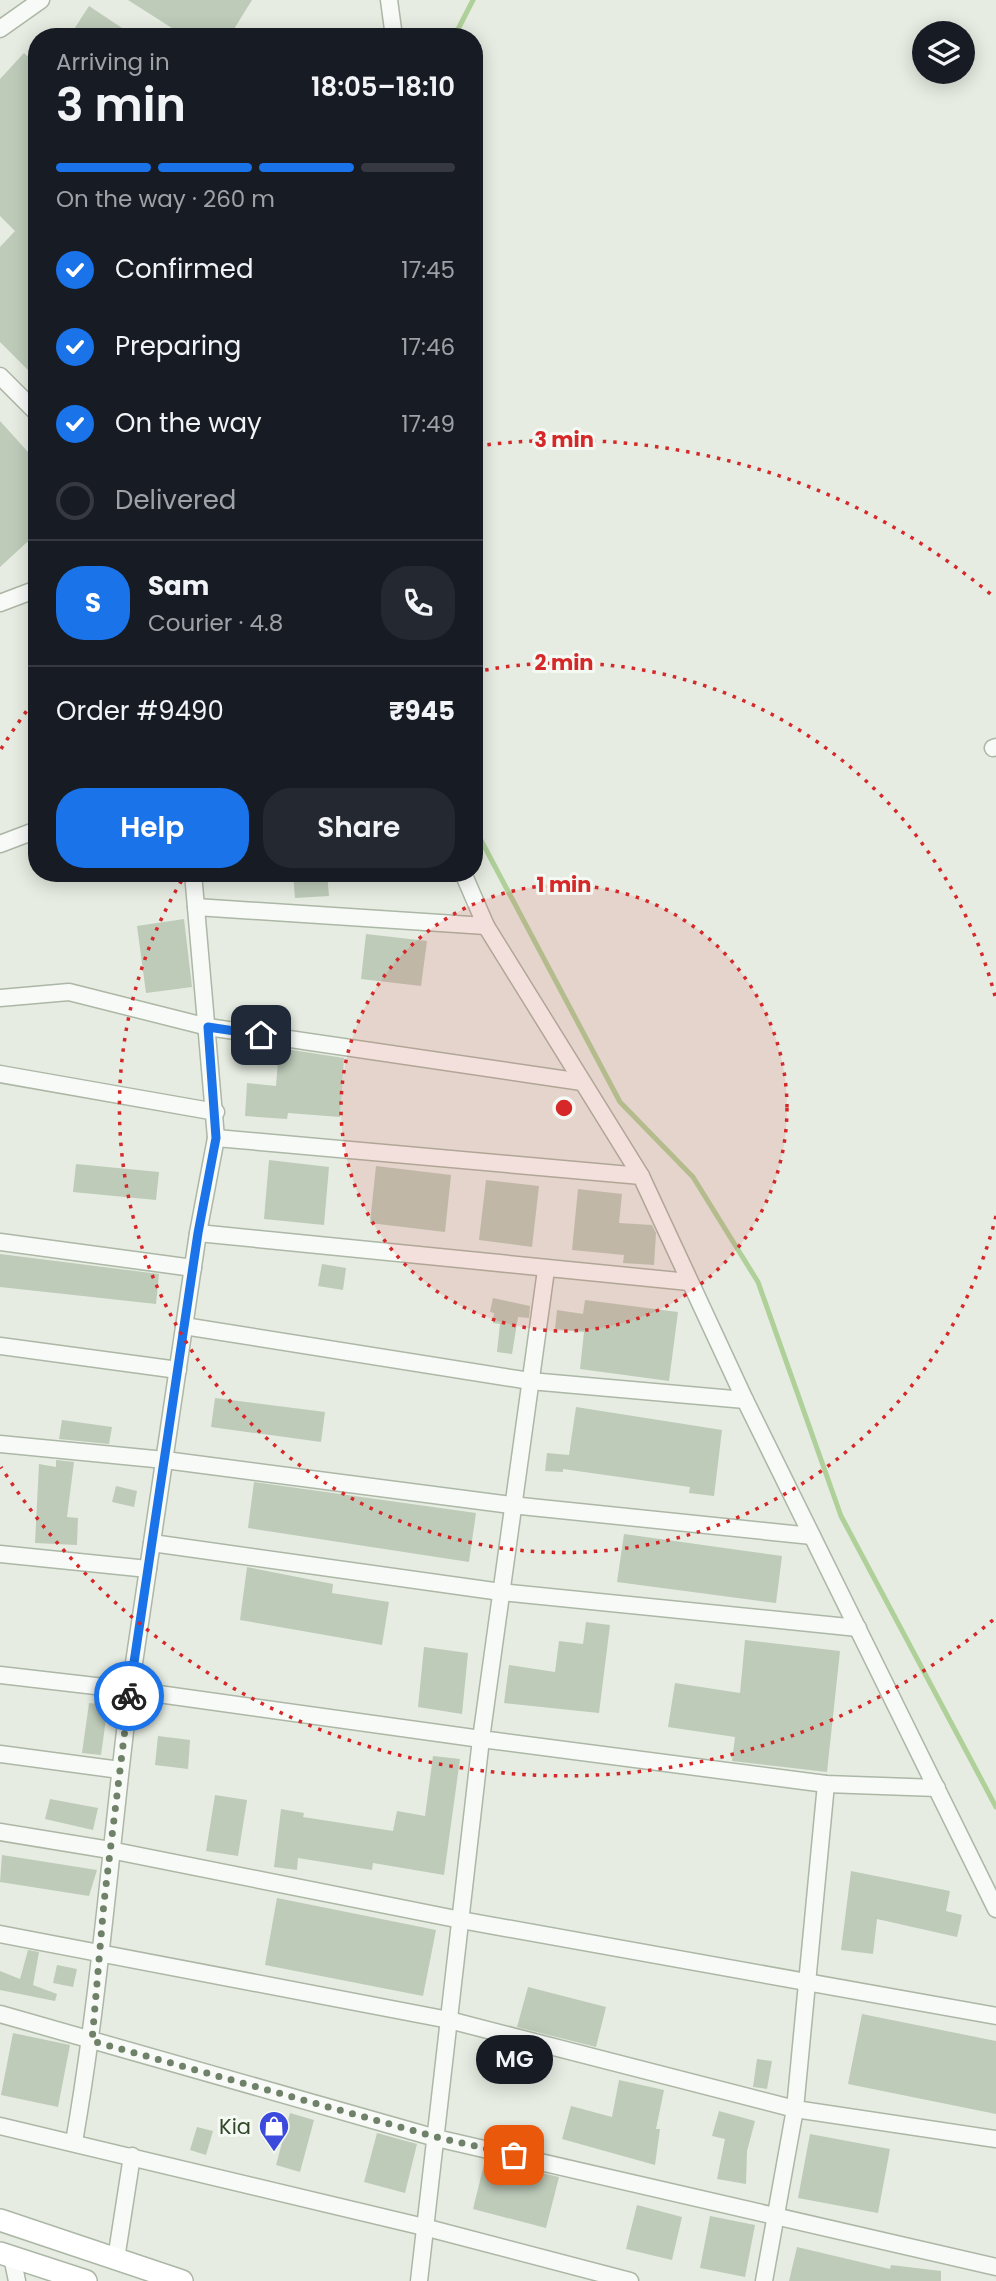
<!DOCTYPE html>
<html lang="en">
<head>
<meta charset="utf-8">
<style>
	body { margin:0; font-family:Poppins,sans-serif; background:#242831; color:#f1f3f6; height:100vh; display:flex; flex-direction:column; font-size:26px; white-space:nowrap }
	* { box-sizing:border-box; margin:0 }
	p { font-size:23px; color:#9ea1a6 }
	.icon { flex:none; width:38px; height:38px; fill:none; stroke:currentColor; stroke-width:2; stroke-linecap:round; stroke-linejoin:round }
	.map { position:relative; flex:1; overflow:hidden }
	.details { position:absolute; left:28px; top:28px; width:455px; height:854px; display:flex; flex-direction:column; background:#171b24; border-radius:28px; box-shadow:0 4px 18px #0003 }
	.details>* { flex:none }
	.controls { position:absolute; left:912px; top:21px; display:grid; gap:14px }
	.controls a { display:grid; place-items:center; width:63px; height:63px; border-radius:50%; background:#171b24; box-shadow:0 4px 18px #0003; font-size:35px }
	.pin { position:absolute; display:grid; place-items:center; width:60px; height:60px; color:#fff; margin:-30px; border-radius:14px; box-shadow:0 4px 10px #0006 }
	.courier { position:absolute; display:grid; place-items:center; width:70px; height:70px; margin:-35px; border:5px solid #1a73e8; border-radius:50%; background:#fff; color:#222; box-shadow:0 2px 9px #0007 }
	.bubble { position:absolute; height:49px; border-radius:24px; background:#171b24; box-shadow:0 4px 18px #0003; font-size:23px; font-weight:600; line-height:49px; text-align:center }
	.head em { font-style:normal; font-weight:600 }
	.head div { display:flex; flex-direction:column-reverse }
	.head { display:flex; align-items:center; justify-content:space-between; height:119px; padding:0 28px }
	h1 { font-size:46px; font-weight:600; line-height:52px }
	.bar { display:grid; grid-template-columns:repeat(4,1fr); gap:10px 7px; align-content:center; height:84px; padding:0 28px }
	.bar i { height:9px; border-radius:5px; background:#363941 }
	.bar .current { background:#1a73e8 }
	.bar p { grid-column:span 4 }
	.line { display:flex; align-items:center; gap:18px; padding:0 28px; border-top:2px solid #363941 }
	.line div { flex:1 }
	.round { display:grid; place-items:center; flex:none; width:74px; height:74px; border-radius:28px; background:#242831 }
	ol { padding:0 28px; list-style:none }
	li { display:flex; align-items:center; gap:21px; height:77px }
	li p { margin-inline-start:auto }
	li .icon { padding:7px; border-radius:50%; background:#1a73e8; color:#fff; stroke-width:4 }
	li:last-child { color:#9ea1a6 }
	li i { width:38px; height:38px; border:4px solid #363941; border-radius:50% }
	.button { display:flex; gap:14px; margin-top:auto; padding:14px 28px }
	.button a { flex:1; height:80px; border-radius:28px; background:#1a73e8; color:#fff; font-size:28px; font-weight:600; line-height:80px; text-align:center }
	.button a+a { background:#242831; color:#f1f3f6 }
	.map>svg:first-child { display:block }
</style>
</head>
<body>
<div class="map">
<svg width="996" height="2281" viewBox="0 0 996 2281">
	<rect width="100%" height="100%" fill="#e6ece2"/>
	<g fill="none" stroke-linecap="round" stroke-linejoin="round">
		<!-- stream -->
		<g stroke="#b0d09a" stroke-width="5">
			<path d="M454 37 473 0"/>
			<path d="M474 827 620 1102 693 1177 758 1282 841 1516 996 1807"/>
		</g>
	</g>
	<!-- building -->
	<g fill="#becbb9">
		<path d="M128 0H252L229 37H186Z"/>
		<path d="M89 6 116 24 136 37H69Z"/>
		<path d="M24 53 37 65V364L29 371 0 342V247L15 231 0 216V79Z"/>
		<path d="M0 421 37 462V533L0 567Z"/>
		<path d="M293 873H327L329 896 295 898Z"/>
		<path d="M184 919 192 987 146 993 137 926Z"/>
		<path d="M366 934 427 941 421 986 361 979Z"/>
		<path d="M279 1048 344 1058 340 1117 288 1113 287 1119 245 1116 247 1083 276 1086Z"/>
		<path d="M269 1160 329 1167 324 1225 264 1219Z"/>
		<path d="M76 1164 159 1172 156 1200 73 1192Z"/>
		<path d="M376 1166 451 1175 445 1232 370 1223Z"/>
		<path d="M486 1180 539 1186 532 1247 479 1240Z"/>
		<path d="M578 1189 622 1194 619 1223 652 1225 656 1233 654 1265 623 1263 624 1255 572 1250Z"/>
		<path d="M0 1254 159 1274 156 1304 0 1287Z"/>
		<path d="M322 1264 346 1268 343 1290 318 1286Z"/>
		<path d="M493 1298 530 1306 529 1318 518 1317 512 1354 497 1352 500 1324 493 1323 494 1313 490 1312Z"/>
		<path d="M585 1300 678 1312 669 1381 580 1369 584 1332 555 1329 557 1310 583 1314Z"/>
		<path d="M215 1398 325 1412 321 1442 211 1427Z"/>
		<path d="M576 1407 722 1430 714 1496 689 1493 690 1487 563 1469V1472L545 1471 547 1453 569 1455Z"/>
		<path d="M62 1420 112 1427 109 1444 59 1439Z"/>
		<path d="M56 1460 74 1462 67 1517 78 1518 77 1545 35 1543 39 1464 56 1467Z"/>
		<path d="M254 1482 476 1513 469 1562 248 1528Z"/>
		<path d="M116 1486 137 1491 134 1507 112 1502Z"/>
		<path d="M624 1534 782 1556 776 1603 617 1582Z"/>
		<path d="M247 1567 333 1584 332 1593 389 1602 382 1645 240 1620Z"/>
		<path d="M586 1622 610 1625 599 1713 504 1703 509 1665 555 1672 559 1641 583 1644Z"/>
		<path d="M745 1640 840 1651 827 1772 732 1761 735 1737 668 1727 675 1683 740 1693Z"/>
		<path d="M424 1647 468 1653 462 1714 418 1707Z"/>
		<path d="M89 1703 108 1705 101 1755 82 1753Z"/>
		<path d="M158 1736 190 1740 188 1769 155 1765Z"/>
		<path d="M433 1756 460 1759 444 1875 373 1863 372 1870 298 1858 297 1870 274 1867 281 1809 304 1813 303 1817 393 1831 397 1811 425 1816Z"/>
		<path d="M215 1795 247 1800 238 1856 206 1851Z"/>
		<path d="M50 1799 98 1808 93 1830 45 1819Z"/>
		<path d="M2 1855 97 1870 89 1896 0 1882Z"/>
		<path d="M851 1871 950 1891 946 1911 962 1915 957 1937 877 1919 873 1954 841 1950Z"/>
		<path d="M277 1898 436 1930 423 1996 265 1965Z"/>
		<path d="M28 1950 39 1952 33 1985 57 1994 55 2001 0 1990V1971L20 1979Z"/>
		<path d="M57 1965 77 1969 73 1987 53 1983Z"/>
		<path d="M528 1987 606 2007 596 2047 517 2027Z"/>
		<path d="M862 2014 996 2041V2114L848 2084Z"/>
		<path d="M13 2033 70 2045 58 2107 1 2095Z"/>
		<path d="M757 2059 772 2061 767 2089 753 2087Z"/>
		<path d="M619 2080 664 2090 656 2129H660L655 2165 562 2139 571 2106 612 2117Z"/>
		<path d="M719 2111 755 2121 747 2151 746 2184 717 2179 725 2139 712 2136Z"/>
		<path d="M290 2113 314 2120 300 2172 276 2165Z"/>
		<path d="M197 2127 213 2131 206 2155 190 2150Z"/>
		<path d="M377 2133 417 2144 405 2193 364 2182Z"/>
		<path d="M810 2134 890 2149 878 2213 798 2198Z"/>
		<path d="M485 2160 559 2177 546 2228 473 2209Z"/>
		<path d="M637 2205 682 2217 672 2260 626 2249Z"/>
		<path d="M710 2216 755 2225 745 2277 700 2268Z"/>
		<path d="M797 2247 890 2269 891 2265 941 2271V2281H789Z"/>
	</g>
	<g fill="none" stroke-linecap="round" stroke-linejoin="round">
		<!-- minor casing -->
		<g stroke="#acb7a6" stroke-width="19">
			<g id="minor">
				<path d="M389 0 394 37"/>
				<path d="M0 29 41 0"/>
				<path d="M0 376 37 413"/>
				<path d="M0 603 37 589"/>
				<path d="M993 748 996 747"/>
				<path d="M0 844 37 830"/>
				<path d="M193 873 216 1138 198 1233 130 1690 481 1739 419 2281"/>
				<path d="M463 873 486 926 641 1176 745 1400 996 1909"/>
				<path d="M196 907 486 926"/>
				<path d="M0 998 69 992 208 1027 582 1082"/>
				<path d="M0 1074 216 1112"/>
				<path d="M216 1138 641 1176"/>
				<path d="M198 1233 689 1282"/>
				<path d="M0 1242 193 1268"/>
				<path d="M546 1270 481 1739 826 1784 937 1788"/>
				<path d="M184 1326 530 1381 745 1400"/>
				<path d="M0 1346 178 1370"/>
				<path d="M0 1444 165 1460 511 1505 812 1536"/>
				<path d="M152 1543 501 1592 858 1628"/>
				<path d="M0 1554 148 1569"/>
				<path d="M0 1675 130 1690C111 1841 100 1993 74 2142"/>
				<path d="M0 1754 120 1770"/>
				<path d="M826 1784 795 2109 996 2139"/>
				<path d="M0 1832 110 1850 461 1920 996 2016"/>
				<path d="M0 1934 449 2020 795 2109 764 2281"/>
				<path d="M0 2014 436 2138 996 2267"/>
				<path d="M0 2126 424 2227 630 2281"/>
				<path d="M12 2257 17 2281"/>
				<path d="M116 2259 132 2156"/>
			</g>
		</g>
		<!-- secondary casing -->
		<g stroke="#acb7a6" stroke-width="24">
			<g id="secondary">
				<path d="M0 2220 182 2281"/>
				<path d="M0 2253 86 2281"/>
			</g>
		</g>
		<!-- minor -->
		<use href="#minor" stroke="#f7faf6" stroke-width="16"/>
		<!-- secondary -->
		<use href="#secondary" stroke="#fff" stroke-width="21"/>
	</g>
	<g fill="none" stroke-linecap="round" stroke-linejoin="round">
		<!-- done -->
		<path stroke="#708169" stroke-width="7" stroke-dasharray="0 12.6" d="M129 1696 104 1902 92 2041 436 2137 514 2155"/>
		<!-- route -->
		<path stroke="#1a73e8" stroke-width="9" d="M129 1696 198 1233 216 1138 208 1027 261 1035"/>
	</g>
	<!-- distance rings -->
	<circle cx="564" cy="1108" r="223" fill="#d62828" fill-opacity=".12"/>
	<g fill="none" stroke="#d62828" stroke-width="3.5" stroke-dasharray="3.5 7">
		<circle cx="564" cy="1108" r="223"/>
		<path d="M996 1216A445 445 0 1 1 185 875M475 672A445 445 0 0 1 996 1000"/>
		<path d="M993 1620A668 668 0 0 1 1 1467M1 749A668 668 0 0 1 34 701M477 446A668 668 0 0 1 993 596"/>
	</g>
	<!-- icons -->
	<defs>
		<g id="shop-pin" transform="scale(1.575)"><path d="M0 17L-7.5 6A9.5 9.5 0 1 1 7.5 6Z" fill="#3b49dd" stroke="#f5f9f3"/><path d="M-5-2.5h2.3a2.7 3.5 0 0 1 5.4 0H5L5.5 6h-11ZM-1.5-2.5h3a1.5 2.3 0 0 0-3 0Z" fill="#fff"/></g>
	</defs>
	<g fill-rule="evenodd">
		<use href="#shop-pin" x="274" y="2126"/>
	</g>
	<g text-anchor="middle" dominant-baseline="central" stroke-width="6" stroke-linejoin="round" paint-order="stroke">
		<!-- poi labels -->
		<g font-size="21" fill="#314728" stroke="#f5f9f3" text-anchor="end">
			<text x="251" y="2126">Kia</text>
		</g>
	</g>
	<circle cx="564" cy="1108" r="10" fill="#d62828" stroke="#f5f9f3" stroke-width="3.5"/>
	<g font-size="21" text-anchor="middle" font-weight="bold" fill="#d62828" stroke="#f5f9f3" stroke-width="6" stroke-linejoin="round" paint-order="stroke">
		<text x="564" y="447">3 min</text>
		<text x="564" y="670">2 min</text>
		<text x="564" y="892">1 min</text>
	</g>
</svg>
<div class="controls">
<a><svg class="icon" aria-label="layers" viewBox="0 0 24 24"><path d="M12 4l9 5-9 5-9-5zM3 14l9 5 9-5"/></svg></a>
</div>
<div class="pin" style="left:514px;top:2155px;background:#ea580c"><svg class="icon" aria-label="bag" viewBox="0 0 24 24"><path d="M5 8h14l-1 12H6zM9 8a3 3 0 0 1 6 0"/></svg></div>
<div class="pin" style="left:261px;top:1035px;background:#1f2937"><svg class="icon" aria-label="home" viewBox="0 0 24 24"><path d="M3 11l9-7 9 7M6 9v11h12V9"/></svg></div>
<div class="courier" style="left:129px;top:1696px"><svg class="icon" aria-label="bike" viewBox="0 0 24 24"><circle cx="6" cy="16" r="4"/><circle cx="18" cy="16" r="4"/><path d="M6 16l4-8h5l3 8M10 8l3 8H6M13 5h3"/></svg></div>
<div class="bubble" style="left:476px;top:2035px;width:77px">MG</div>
<section class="details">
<div class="head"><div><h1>3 min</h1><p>Arriving in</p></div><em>18:05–18:10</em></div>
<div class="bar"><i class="current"></i><i class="current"></i><i class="current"></i><i></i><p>On the way · 260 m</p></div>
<ol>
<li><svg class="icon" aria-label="check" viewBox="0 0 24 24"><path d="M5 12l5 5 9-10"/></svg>Confirmed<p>17:45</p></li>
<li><svg class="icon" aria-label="check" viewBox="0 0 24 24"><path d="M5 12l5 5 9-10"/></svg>Preparing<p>17:46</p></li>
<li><svg class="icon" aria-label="check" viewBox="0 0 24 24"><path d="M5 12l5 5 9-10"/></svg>On the way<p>17:49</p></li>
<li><i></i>Delivered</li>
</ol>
<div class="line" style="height:126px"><b class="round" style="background:#1a73e8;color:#fff">S</b><div><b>Sam</b><p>Courier · 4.8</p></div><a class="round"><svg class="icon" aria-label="phone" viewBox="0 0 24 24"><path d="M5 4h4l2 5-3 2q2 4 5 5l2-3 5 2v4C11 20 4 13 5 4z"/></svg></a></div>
<div class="line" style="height:91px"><div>Order #9490</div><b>₹945</b></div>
<div class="button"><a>Help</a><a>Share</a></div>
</section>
</div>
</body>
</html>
